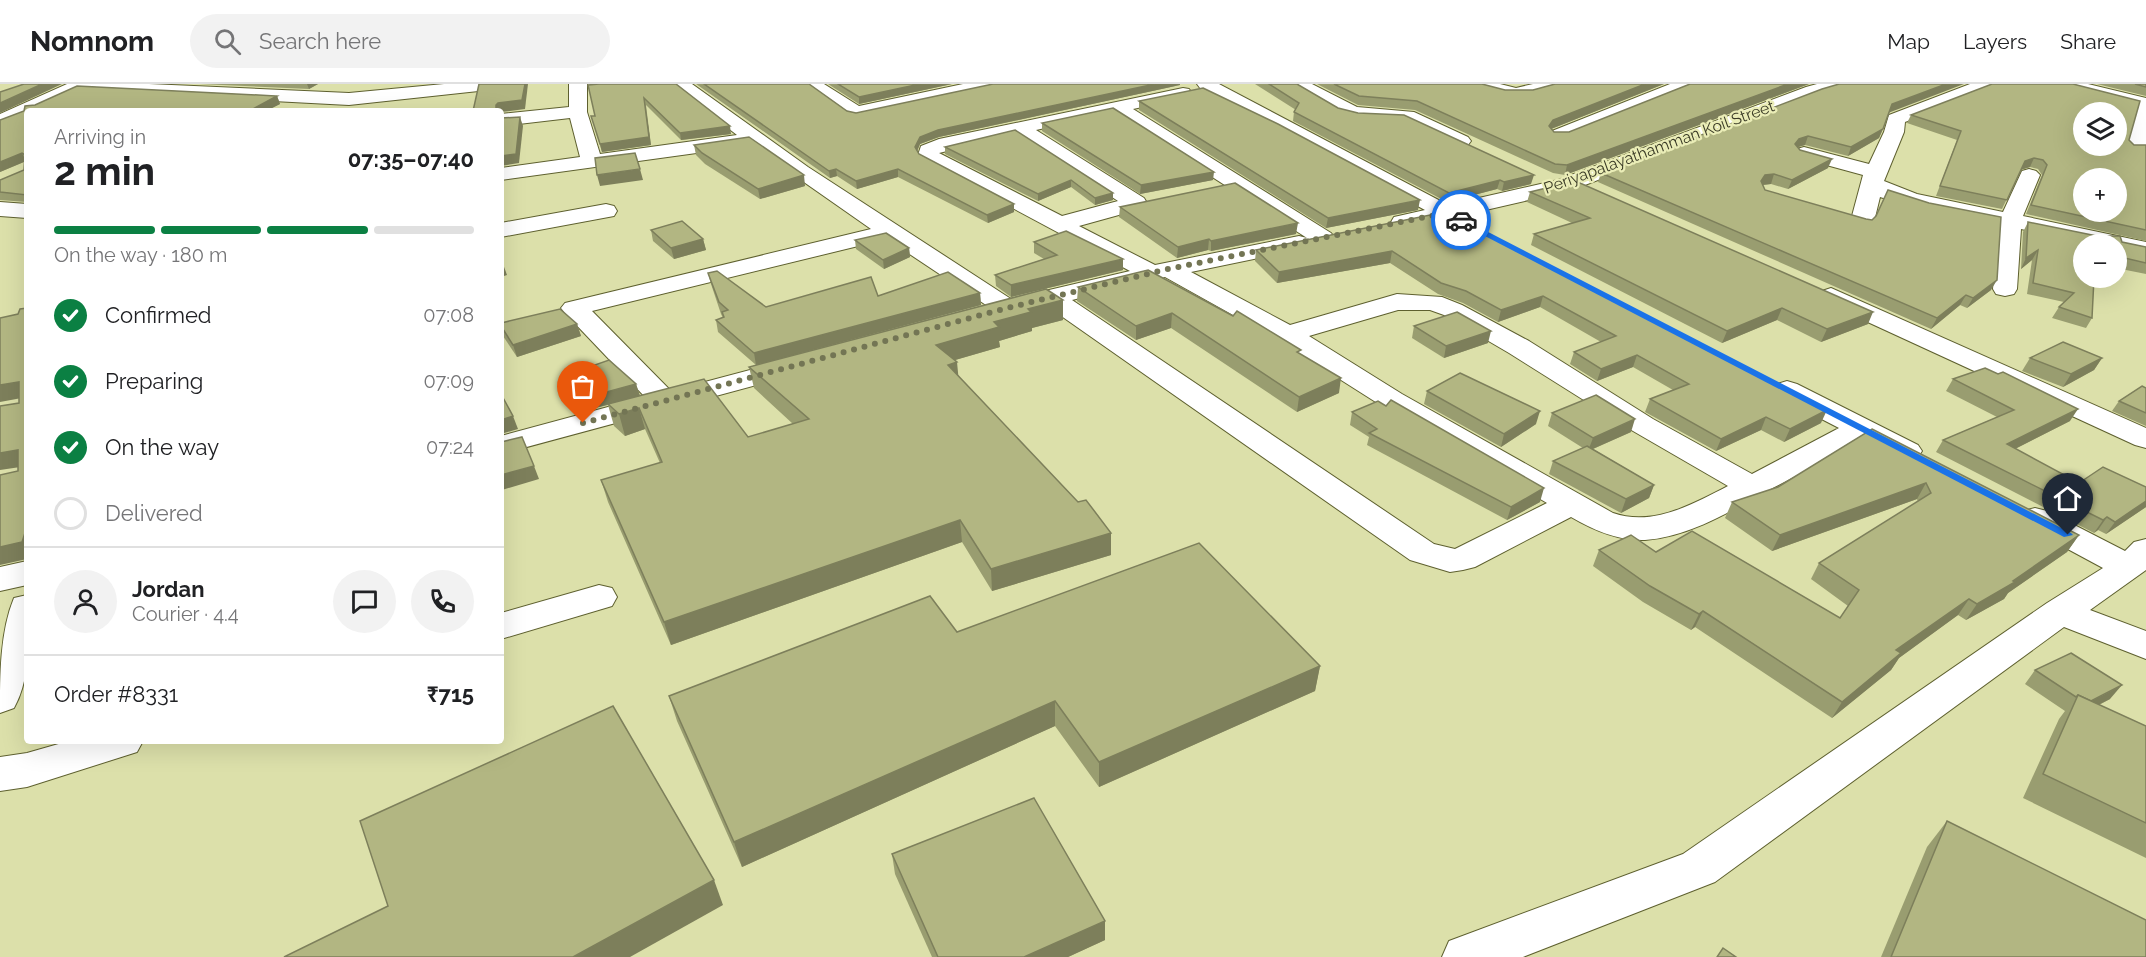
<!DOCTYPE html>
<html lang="en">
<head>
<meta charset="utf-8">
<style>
	body { margin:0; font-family:Raleway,sans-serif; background:#f2f2f2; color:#202124; height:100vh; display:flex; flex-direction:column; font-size:22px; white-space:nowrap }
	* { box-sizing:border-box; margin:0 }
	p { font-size:20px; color:#757577 }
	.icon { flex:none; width:33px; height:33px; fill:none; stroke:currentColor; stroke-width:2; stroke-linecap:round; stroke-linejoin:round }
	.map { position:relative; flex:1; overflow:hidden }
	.panel { position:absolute; left:24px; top:24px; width:480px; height:636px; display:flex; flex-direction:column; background:#fff; border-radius:6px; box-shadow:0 6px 24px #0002 }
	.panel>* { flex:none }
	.fabs { position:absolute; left:2073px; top:18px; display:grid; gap:12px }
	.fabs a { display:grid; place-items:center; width:54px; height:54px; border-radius:50%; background:#fff; box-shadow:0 6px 24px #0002; font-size:30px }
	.pin { position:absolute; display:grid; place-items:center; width:51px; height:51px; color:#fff; margin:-62px -26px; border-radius:50% 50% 50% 0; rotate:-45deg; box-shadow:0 0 6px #0007 }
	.pin .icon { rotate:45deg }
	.courier { position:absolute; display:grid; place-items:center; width:60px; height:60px; margin:-30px; border:4px solid #1a73e8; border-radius:50%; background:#fff; color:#222; box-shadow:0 2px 8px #0007 }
	.overview em { font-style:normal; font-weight:700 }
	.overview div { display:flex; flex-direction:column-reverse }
	.overview { display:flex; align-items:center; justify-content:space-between; height:102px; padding:0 30px }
	h1 { font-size:39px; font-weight:700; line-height:45px }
	.bar { display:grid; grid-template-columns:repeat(4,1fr); gap:9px 6px; align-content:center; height:72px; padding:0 30px }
	.bar i { height:8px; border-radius:4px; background:#e0e0e0 }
	.bar .on { background:#0b8043 }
	.bar p { grid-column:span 4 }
	.line { display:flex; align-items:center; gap:15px; padding:0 30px; border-top:2px solid #e0e0e0 }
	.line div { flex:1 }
	.round { display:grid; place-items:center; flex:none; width:63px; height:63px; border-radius:32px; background:#f2f2f2 }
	ol { padding:0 30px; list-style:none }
	li { display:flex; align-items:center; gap:18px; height:66px }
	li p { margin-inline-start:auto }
	li .icon { padding:6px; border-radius:50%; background:#0b8043; color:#fff; stroke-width:4 }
	li:last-child { color:#757577 }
	li i { width:33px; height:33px; border:3px solid #e0e0e0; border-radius:50% }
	header { display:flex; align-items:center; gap:36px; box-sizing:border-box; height:84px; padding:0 30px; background:#fff; border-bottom:2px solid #e0e0e0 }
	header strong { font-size:28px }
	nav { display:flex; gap:33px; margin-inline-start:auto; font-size:21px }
	.search { width:420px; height:54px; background:#f2f2f2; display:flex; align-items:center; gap:15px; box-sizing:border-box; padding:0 21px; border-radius:33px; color:#757577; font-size:22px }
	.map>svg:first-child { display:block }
</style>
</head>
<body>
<header>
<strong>Nomnom</strong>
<div class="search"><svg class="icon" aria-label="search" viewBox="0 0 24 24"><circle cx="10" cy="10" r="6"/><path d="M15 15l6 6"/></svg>Search here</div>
<nav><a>Map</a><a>Layers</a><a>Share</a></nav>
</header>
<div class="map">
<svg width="2146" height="873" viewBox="0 0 2146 873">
	<rect width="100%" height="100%" fill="#dce0aa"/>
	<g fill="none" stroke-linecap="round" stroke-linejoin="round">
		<!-- minor casing -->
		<g stroke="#5e602f" stroke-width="2">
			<g id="minor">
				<path d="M67 0H149L349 9 444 0H506L503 4 497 5 349 21 80 7 38 27H27V32L0 43V30Z"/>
				<path d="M569 0H587V28L600 70 737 51 671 0H692L808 83 1011 215 1130 187 921 75 918 71 921 62 939 55 1183 4 1189 5 1192 9 1189 13 1133 25 1331 149 1335 154 1331 159 1323 161 1307 154 1311 159 1307 164 1191 188 1290 241 1397 210 1442 213 1462 221 1529 257 1653 335 1752 390 1839 344 1777 312 1773 306 1777 300 1787 297 1797 300 1918 361 1922 367 1918 373C1897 379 1880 365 1862 356 1831 373 1800 390 1769 406 1731 427 1689 453 1645 456 1618 457 1593 446 1571 433L1475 483 1463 486 1450 488 1410 476 1047 222 1007 232 998 229 887 155 592 227 671 307 795 274 805 276 809 282 805 288 501 370V352L645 313 565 229 561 224 565 219 871 145 748 59 740 63 501 96V84L580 73 570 34 501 42V30L569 23ZM1113 29 1307 154 1299 152 1155 181 1079 142 1144 124 1147 119 1144 114 1036 46ZM1016 50 1118 117 1062 132 939 69ZM1165 193 1278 256 1382 322 1547 419 1455 465 1434 460 1072 216ZM1398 226H1430L1444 231 1509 269 1633 347 1728 402C1693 420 1653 443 1613 429L1402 310 1309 252Z"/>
				<path d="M803 0H824L859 22 963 0H998L995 4 989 5 856 34 849 32Z"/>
				<path d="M1197 0H1219L1448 121 1558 96 1806 3 1817 0H1846L1843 4 1818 11 1572 106 1464 131 1465 133 1462 138C1453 140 1451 137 1443 136 1427 133 1411 147 1394 143L1391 138 1394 133 1425 126 1200 4Z"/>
				<path d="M1290 0H1312L1357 23 1414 28 1468 53 1471 57 1468 61 1461 63 1403 37 1357 35 1337 30 1293 4Z"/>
				<path d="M1473 0H1500L1516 4 1533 0H1560C1547 18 1486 18 1473 0Z"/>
				<path d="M1670 0H1695L1692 4 1566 55H1552L1549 51 1552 47Z"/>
				<path d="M1970 0H1996L1993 4 1905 38 1904 48 1884 97 1917 110 2003 128 2022 87 2029 85 2036 87 2040 91 2023 132 2146 158V172L2116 166V160H2092L2021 145 2017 205 2014 210 2005 212 1996 210 1993 205 1998 141 1913 123 1880 113 1869 158 1865 163 1857 165 1849 163 1845 158 1863 91 1797 73 1794 69 1797 65 1804 63 1869 80 1884 48 1889 31Z"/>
				<path d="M2058 0H2088L2146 14V64L2143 68H2129L2126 64 2138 24 2061 4Z"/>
				<path d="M0 118 27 120V134L0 132Z"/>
				<path d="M606 120 614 122 617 127 614 132 501 153V139Z"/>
				<path d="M1831 204 2146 344V364L2135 361 1822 217 1818 212 1822 207Z"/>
				<path d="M2035 424 2047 427 2125 467 2134 458 2146 455V486L2090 526 2146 547V575L2064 543 1715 798 1523 873H1442L1449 857 1683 770 2047 519 2103 484 2023 441 2019 434 2023 427Z"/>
				<path d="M27 477V501L0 507V483Z"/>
				<path d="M599 501 612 504 617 513 612 522 501 555V529Z"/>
				<path d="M27 511C27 549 33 590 14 624L0 629C0 590 0 548 14 514Z"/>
				<path d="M69 657H143L137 668 27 703 0 707V673L27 669Z"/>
			</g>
		</g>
		<!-- minor -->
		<use href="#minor" fill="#fff" fill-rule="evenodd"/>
	</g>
	<!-- wall -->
	<g fill="#999d70">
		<path d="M199 0H318L309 5Z"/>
		<path d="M676 0 731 50 681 56 646 21 651 61 602 68 591 32H595Z"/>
		<path d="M696 0H809L847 27 856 29 1180 1 939 53 920 60 917 67 919 70 1014 120V128L988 139 898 93 857 105 837 92 830 94Z"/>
		<path d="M828 0H952L859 20Z"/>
		<path d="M1255 0H1297L1338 24 1531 100 1502 107 1497 105 1447 118 1293 37 1294 28 1296 26Z"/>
		<path d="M1317 0H1482L1505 6H1533L1555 0H1664L1551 45 1554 48H1569L1690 0H1809L1565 91 1553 89 1415 26 1358 21Z"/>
		<path d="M2097 0H2146V12Z"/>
		<path d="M77 2 277 12 280 20 266 27H27V118L0 116V96L24 86V78L0 88V36L24 27 25 22 35 21Z"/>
		<path d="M1139 17 1418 126 1326 144 1139 26Z"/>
		<path d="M1889 29 1879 54 1848 72 1805 61 1798 63 1800 66 1828 84 1788 105 1771 100 1762 101 1765 106 1991 206 1967 224 1960 221 1931 245 1598 98 1601 89Z"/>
		<path d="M1911 31 2129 56 2134 61H2146V157L2026 130 2042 91 2038 85 2030 83 2021 86 2002 125 1936 112 1957 56 1907 39Z"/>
		<path d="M1042 39 1213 96 1140 110 1042 47Z"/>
		<path d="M1015 46 1113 116 1095 121 1071 103 1038 117 945 70V63Z"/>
		<path d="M694 61 805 102 760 115 705 80 696 71Z"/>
		<path d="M1530 108 1868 240 1821 258 1777 236 1722 259 1531 161 1534 150 1572 139 1527 118Z"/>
		<path d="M1120 123 1296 150 1211 167 1208 166 1177 174 1119 133Z"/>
		<path d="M1445 128 1821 339 1784 358 1761 346 1716 367 1645 328 1650 315 1673 306 1633 283 1597 297 1570 280 1574 268 1601 258 1540 223 1498 238 1463 219 1438 210 1390 179 1277 199 1255 177 1256 166Z"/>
		<path d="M2028 138 2146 163V190L2116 184V160H2084L2092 234 2086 244 2052 234 2059 223 2064 218 2027 210 2032 176 2021 185 2023 148Z"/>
		<path d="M651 146 703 155 706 166 674 175 653 157Z"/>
		<path d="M855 156 909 164 910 173 884 185 856 165Z"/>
		<path d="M1034 158 1123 186 1011 213 996 202 995 191 1044 175 1034 169Z"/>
		<path d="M1148 186 1300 270 1339 309 1297 328 1171 244 1136 256 1077 217 1078 203Z"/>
		<path d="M708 189 766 223 878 212 980 209 981 221 756 281 718 248 716 236 723 234 721 230 711 200Z"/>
		<path d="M1063 216V236L1032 244V247L999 257 1000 263 955 276 958 292 1078 418 1111 449V471L992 507 962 458 671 561 608 418 601 396 660 379 645 345 625 352 614 342 608 321 595 324 573 303 569 290 636 300 640 312 748 353 793 340 754 304 749 283Z"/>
		<path d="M501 239 577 240 581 252 517 273 503 252 501 245Z"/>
		<path d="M1414 242 1488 259 1444 274 1412 254Z"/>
		<path d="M2030 274H2102L2094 286 2063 303 2022 287Z"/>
		<path d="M1953 295 2070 337 2015 365 2079 399 2146 403V423L2106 450 2098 446 2094 449 1936 368 1943 356 1997 333 1946 307Z"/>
		<path d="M2146 304V342L2112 327 2119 317Z"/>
		<path d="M1427 307 1536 340 1501 363 1424 320Z"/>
		<path d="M1352 328 1540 418 1507 436 1367 361 1369 353 1350 341Z"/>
		<path d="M1552 329 1631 348 1593 365 1654 401 1649 414 1621 429 1549 390 1553 377 1583 364 1548 342Z"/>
		<path d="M1872 345 2079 451 2067 468 2008 509 2004 515 1966 536 1958 531 1899 574 1891 586 1832 634 1695 543 1691 546 1643 518 1593 482 1599 466 1840 534 1848 522 1811 495 1819 479 1918 418 1917 415 1772 467 1725 434 1732 418 1778 403Z"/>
		<path d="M957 548 1320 582 1315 607 1099 703 1055 642 742 783 677 637 669 612Z"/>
		<path d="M2035 586 2110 615 2099 621 2146 642V774L2023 714 2059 635 2065 627 2025 600Z"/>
		<path d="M1947 737 2146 873H1881L1927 763Z"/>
		<path d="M892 770 1105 837V856L1068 873H932L895 790Z"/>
	</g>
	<!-- shaded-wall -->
	<g fill="#7d7f5b">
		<path d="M42 0H62L0 29V19Z"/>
		<path d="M307 0H318L309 5Z"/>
		<path d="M525 0H528L525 25 501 28 496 27V21L498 19Z"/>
		<path d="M920 0H952L859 20V13Z"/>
		<path d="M1155 0H1180V1L939 53 920 60 916 70 915 63 920 53 938 46Z"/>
		<path d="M1645 0H1664L1551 45 1549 42 1553 36Z"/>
		<path d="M1788 0H1809L1565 91 1567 81Z"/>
		<path d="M1946 0H1964L1888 29 1892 20Z"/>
		<path d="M277 12 280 20 266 27H249Z"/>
		<path d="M644 14 651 61 602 68 600 60Z"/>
		<path d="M520 33 523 42 519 79 501 82V72Z"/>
		<path d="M730 42 731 50 681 56 680 49Z"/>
		<path d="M1883 45 1879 54 1848 72 1851 63Z"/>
		<path d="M1808 52 1805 61 1795 64V60L1799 55Z"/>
		<path d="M22 69 26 77 0 88V78Z"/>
		<path d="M2034 74 2030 83 2020 86 2025 77Z"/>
		<path d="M1832 75 1828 84 1788 105 1792 96Z"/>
		<path d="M640 85 643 96 600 102 597 91Z"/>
		<path d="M836 85 837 92 830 94 829 87Z"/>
		<path d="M898 85V93L857 105 856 97Z"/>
		<path d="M1214 88 1213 96 1140 110 1141 101Z"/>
		<path d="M1774 90 1771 100 1762 101 1761 97 1765 91Z"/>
		<path d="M804 91 805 102 760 115 758 105Z"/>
		<path d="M1534 91 1531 100 1502 107 1504 98Z"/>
		<path d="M1071 96V103L1038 117V110Z"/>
		<path d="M1500 96 1497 105 1447 118 1449 109Z"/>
		<path d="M1113 109V116L1095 121V114Z"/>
		<path d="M1420 116 1418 126 1326 144 1328 134Z"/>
		<path d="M1014 120V128L988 139 987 131Z"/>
		<path d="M1298 139 1296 150 1211 167V157Z"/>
		<path d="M703 155 706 166 674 175 671 164Z"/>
		<path d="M1209 155 1208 166 1177 174 1178 163Z"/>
		<path d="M909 164 910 173 884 185 883 176Z"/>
		<path d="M2038 166 2032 176 2021 185 2026 174Z"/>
		<path d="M1392 167 1390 179 1277 199 1279 188Z"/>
		<path d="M1123 175V186L1011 213V201Z"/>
		<path d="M501 180H503L507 191 501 193Z"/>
		<path d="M1997 196 1991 206 1967 224 1973 214Z"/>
		<path d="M980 209 981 221 756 281 754 269Z"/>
		<path d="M1966 211 1960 221 1931 245 1937 234Z"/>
		<path d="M1543 212 1540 223 1498 238 1501 226Z"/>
		<path d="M1063 216V236L1032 244V247L999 257 1000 263 938 281 936 261 1028 225Z"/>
		<path d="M1782 224 1777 236 1722 259 1727 247Z"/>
		<path d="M1873 228 1868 240 1821 258 1827 245Z"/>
		<path d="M1172 229 1171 244 1136 256V242Z"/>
		<path d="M577 240 581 252 517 273 513 261Z"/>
		<path d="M1491 247 1488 259 1444 274 1446 262Z"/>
		<path d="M1637 271 1633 283 1597 297 1601 285Z"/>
		<path d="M2102 274 2094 286 2063 303 2071 290Z"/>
		<path d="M957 278 959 299 948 281Z"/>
		<path d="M1341 294 1339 309 1297 328 1299 313Z"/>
		<path d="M19 298 27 313 0 318V301Z"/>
		<path d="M636 300 640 312 595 324 592 312Z"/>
		<path d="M639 324 645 345 625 352 619 330Z"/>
		<path d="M2078 325 2070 337 1999 373 2007 360Z"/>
		<path d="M1827 326 1821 339 1784 358 1790 345Z"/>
		<path d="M1540 327 1536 340 1501 363 1504 350Z"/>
		<path d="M513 332 518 345 501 350V336Z"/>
		<path d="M1766 333 1761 346 1716 367 1721 355Z"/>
		<path d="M1635 335 1631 348 1588 367 1593 354Z"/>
		<path d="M18 366 27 382 0 386V369Z"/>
		<path d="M534 382 539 395 502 406 501 403V391Z"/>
		<path d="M1926 399 1917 415 1772 467 1780 451Z"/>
		<path d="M1654 401 1649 414 1621 429 1626 415Z"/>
		<path d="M1544 404 1540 418 1507 436 1511 423Z"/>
		<path d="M2146 417V423L2106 450 2115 438Z"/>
		<path d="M2107 433 2098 446 2094 449 2103 436Z"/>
		<path d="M960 436 962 458 671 561 664 538Z"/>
		<path d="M27 443V475L0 481V463Z"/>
		<path d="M1111 449V471L992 507 991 485Z"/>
		<path d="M2079 451 2067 468 2008 509 2004 515 1966 536 1977 520 2013 497Z"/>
		<path d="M1969 515 1958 531 1899 574 1891 586 1832 634 1842 618 1896 566Z"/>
		<path d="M1703 527 1695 543 1691 546 1699 530Z"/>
		<path d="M1320 582 1315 607 1099 703V678Z"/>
		<path d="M2122 601 2110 615 2074 633 2086 620Z"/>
		<path d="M1055 617V642L742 783 734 758Z"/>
		<path d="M714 796 723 821 630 873H573Z"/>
		<path d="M1105 837V856L1068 873H1024Z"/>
	</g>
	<!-- building -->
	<g fill="#b2b682" stroke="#7d7f5b" stroke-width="1.5" fill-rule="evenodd">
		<path d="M24 0H42L0 19V8Z"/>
		<path d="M479 0H525L522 16 498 19 496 21V27H473Z"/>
		<path d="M599 0H676L730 42 680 49 644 14 649 53 600 60 591 32H595L588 1Z"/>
		<path d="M704 0H809L847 27 856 29 993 0H1155L938 46 920 53 915 63 919 70 1014 120 987 131 898 85 856 97 836 85 829 87Z"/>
		<path d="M838 0H920L859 13Z"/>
		<path d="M1269 0H1297L1338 24 1358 29 1404 31 1534 91 1504 98 1500 96 1449 109 1294 28 1299 19Z"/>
		<path d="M1334 0H1482L1505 6H1533L1555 0H1645L1553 36 1549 42 1554 48H1569L1690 0H1788L1567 81 1555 80 1417 17 1359 12Z"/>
		<path d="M1839 0H1946L1892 20 1883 45 1851 63 1808 52 1799 55 1795 60 1800 66 1832 75 1792 96 1774 90 1765 91 1761 97 1765 106 1866 135 1872 136 1876 132 1888 106 1929 119 2001 133 1997 196 1973 214 1966 211 1937 234 1601 89 1822 5Z"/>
		<path d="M1992 0H2073L2140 17 2129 56 2134 61H2146V146L2031 121 2047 81 2043 76 2034 74 2025 77 2007 116 1940 102 1961 47 1911 31ZM2084 28H2116V62H2084ZM2084 94H2116V128H2084Z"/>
		<path d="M2135 0H2146V3Z"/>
		<path d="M77 2 277 12 249 27H27V111L0 108V96L24 86 25 71 22 69 0 78V36L24 27 25 22 35 21Z"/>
		<path d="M1203 4 1278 40 1420 116 1328 134 1139 17Z"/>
		<path d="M1113 24 1214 88 1141 101 1042 39Z"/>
		<path d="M520 33 516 70 501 72V34Z"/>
		<path d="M1015 46 1113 109 1095 114 1071 96 1038 110 945 63Z"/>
		<path d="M749 53 804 91 758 105 702 69 694 61Z"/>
		<path d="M635 69 640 85 597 91 595 74Z"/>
		<path d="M1571 98 1580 99 1873 228 1827 245 1782 224 1727 247 1534 150 1590 134 1530 108Z"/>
		<path d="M1235 99 1298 139 1211 157 1209 155 1178 163 1120 123Z"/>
		<path d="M1445 128 1827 326 1790 345 1766 333 1721 355 1650 315 1689 300 1637 271 1601 285 1574 268 1616 252 1543 212 1501 226 1466 207 1441 199 1392 167 1279 188 1256 166Z"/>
		<path d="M682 137 703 155 671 164 651 146Z"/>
		<path d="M2028 138 2097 152H2120L2122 158 2146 163V179L2116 172V160H2084V194H2094L2092 234 2059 223 2074 209 2033 199 2038 166 2026 174Z"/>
		<path d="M1066 147 1123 175 1011 201 995 191 1057 171 1034 158Z"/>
		<path d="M886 149 909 164 883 176 855 156Z"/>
		<path d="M1148 186 1233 232 1237 227 1301 266 1297 268 1341 294 1299 313 1172 229 1136 242 1078 203Z"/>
		<path d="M717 187 766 223 871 193 878 212 948 188 980 209 754 269 716 236 724 233 722 228 728 226 719 218 708 189Z"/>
		<path d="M1046 205 1063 216 1028 225 1031 228 994 238 999 243 936 261 957 278 948 281 1078 418 1086 416 1111 449 991 485 960 436 664 538 601 396 662 378 639 324 619 330 608 320 704 295 748 353 809 335 749 283Z"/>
		<path d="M27 224V443L22 458 0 463V391L18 387V366L0 369V322L19 319V298L0 301V234L18 230 20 225Z"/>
		<path d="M560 225 577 240 513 261 501 242V239Z"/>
		<path d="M1457 228 1491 247 1446 262 1414 242Z"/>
		<path d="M2063 258 2102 274 2071 290 2030 274Z"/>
		<path d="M609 276 636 300 592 312 569 290Z"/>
		<path d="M1985 284 1998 290 2003 288 2078 325 2007 360 2079 399 2103 383 2146 403V417L2115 438 2107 433 2103 436 1943 356 2014 326 1953 295Z"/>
		<path d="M1460 289 1540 327 1504 350 1427 307Z"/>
		<path d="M2142 302 2146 304V329L2119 317Z"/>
		<path d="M501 310 513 332 501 336Z"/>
		<path d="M1596 311 1635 335 1593 354 1552 329Z"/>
		<path d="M1391 316 1544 404 1511 423 1369 349 1377 345 1352 328 1378 317 1386 322Z"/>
		<path d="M1872 345 2079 451 2013 497 2015 498 1977 520 1969 515 1896 566 1901 569 1842 618 1703 527 1699 530 1650 502 1599 466 1631 451 1656 468 1692 447 1840 534 1859 506 1819 479 1931 409 1926 399 1780 451 1732 418 1778 403Z"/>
		<path d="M522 353 534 382 501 391V358Z"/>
		<path d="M1587 362 1654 401 1626 415 1553 377Z"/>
		<path d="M1199 459 1320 582 1099 678 1055 617 734 758 669 612 930 512 957 548Z"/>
		<path d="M2071 569 2122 601 2091 617 2078 611 2076 613 2035 586Z"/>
		<path d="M2078 611 2146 642V739L2043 690Z"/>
		<path d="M613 622 714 796 573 873H284L388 822 360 737Z"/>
		<path d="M1034 714 1105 837 1024 873H938L892 770Z"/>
		<path d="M1947 737 2146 836V873H1891Z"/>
		<path d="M1723 864 1736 873H1717Z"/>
	</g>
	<!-- route -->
	<path fill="#1a73e8" d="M1461 134 2071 449 2073 451 2064 453 1458 138Z"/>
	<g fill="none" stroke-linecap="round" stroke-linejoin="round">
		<!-- done -->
		<path stroke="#737554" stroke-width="6" stroke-dasharray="0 10.8" d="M583 339 1007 224 1168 185 1446 129 1461 136"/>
	</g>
	<g text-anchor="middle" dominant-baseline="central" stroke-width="4.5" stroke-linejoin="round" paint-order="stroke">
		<!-- far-street labels -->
		<g font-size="16" fill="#3a3b26" stroke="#eaedb7">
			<text transform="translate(1659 63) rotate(-20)">Periyapalayathamman Koil Street</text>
		</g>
	</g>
</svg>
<div class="fabs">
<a><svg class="icon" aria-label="layers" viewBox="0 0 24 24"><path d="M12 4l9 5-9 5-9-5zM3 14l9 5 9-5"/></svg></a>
<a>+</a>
<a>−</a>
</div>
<div class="pin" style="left:583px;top:339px;background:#ea580c"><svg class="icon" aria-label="bag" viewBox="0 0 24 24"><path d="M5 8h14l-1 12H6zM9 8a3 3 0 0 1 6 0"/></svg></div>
<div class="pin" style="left:2068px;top:451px;background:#1f2937"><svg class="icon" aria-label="home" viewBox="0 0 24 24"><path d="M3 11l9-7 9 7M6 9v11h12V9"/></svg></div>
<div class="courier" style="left:1461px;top:136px"><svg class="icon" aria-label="car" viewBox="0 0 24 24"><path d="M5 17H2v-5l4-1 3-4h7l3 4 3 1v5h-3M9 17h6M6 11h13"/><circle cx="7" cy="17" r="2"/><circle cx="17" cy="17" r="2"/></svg></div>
<section class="panel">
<div class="overview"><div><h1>2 min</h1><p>Arriving in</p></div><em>07:35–07:40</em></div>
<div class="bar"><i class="on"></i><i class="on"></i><i class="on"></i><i></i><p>On the way · 180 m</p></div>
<ol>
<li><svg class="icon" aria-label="check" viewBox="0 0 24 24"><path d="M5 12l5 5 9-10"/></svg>Confirmed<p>07:08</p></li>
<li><svg class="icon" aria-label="check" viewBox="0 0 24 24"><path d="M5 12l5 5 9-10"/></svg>Preparing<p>07:09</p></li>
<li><svg class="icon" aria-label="check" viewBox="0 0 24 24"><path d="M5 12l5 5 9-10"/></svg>On the way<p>07:24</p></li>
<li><i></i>Delivered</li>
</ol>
<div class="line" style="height:108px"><a class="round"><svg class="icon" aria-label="person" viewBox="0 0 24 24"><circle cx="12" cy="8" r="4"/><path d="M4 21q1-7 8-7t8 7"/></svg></a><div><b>Jordan</b><p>Courier · 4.4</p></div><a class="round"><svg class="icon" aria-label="chat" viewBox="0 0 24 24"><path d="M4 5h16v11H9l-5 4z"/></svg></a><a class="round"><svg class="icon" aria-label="phone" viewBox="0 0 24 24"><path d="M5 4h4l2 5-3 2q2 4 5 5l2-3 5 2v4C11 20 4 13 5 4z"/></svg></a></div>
<div class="line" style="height:78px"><div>Order #8331</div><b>₹715</b></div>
</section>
</div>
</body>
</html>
